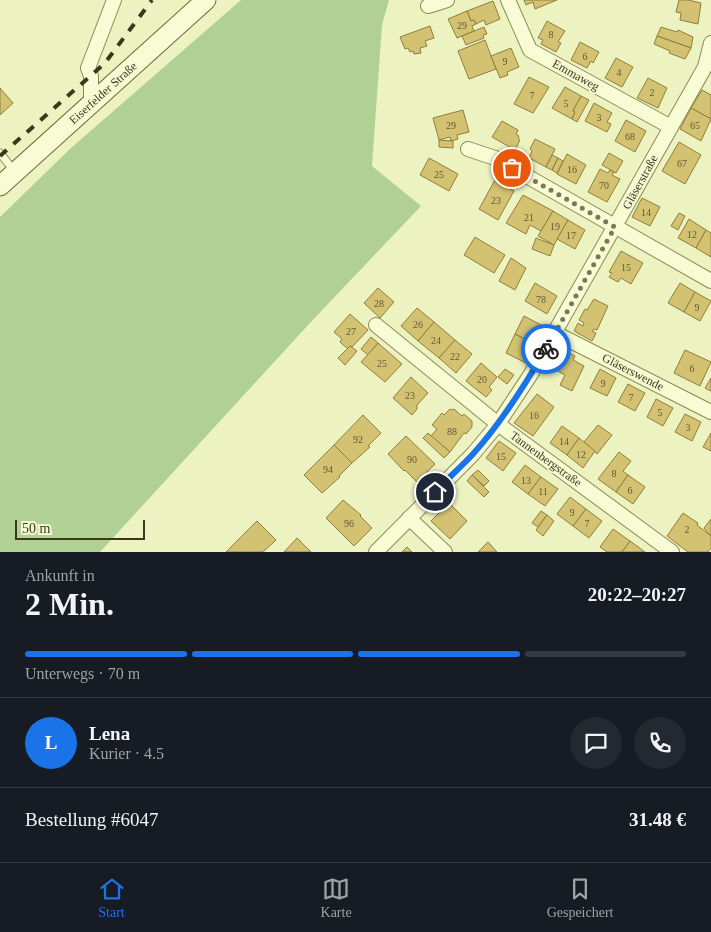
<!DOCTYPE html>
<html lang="de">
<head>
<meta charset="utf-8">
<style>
	body { margin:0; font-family:"Times New Roman",serif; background:#242831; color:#f1f3f6; height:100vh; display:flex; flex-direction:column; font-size:19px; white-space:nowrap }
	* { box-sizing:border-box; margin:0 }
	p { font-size:16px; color:#9ea1a6 }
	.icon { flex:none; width:28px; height:28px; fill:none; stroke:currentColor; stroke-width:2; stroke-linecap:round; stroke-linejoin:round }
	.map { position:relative; height:552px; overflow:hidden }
	.panel { display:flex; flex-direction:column; background:#171b24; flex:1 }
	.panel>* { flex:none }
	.scale { position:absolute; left:15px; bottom:12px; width:130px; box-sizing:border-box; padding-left:5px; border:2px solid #3b381c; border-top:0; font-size:14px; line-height:18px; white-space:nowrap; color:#3b381c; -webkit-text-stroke:4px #f4f9d1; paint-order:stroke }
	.pin { position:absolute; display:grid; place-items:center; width:42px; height:42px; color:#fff; margin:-21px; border:2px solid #fff; border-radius:50%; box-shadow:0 1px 5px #0007 }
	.courier { position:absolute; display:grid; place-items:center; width:50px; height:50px; margin:-25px; border:4px solid #1a73e8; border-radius:50%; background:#fff; color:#222; box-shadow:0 1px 6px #0007 }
	.headline em { font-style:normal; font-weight:700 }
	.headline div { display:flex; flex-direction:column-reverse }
	.headline { display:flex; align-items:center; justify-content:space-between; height:85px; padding:0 25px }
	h1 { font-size:32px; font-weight:700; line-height:38px }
	.bar { display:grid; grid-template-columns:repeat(4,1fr); gap:8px 5px; align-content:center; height:60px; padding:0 25px }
	.bar i { height:6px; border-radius:4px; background:#363941 }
	.bar .selected { background:#1a73e8 }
	.bar p { grid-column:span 4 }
	.line { display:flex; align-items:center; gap:12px; padding:0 25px; border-top:1px solid #363941 }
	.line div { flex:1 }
	.round { display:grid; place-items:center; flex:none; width:52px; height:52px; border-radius:26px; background:#242831 }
	.tab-bar { display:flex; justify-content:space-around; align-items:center; height:70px; border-top:1px solid #363941; background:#171b24; font-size:14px; color:#9ea1a6 }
	.tab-bar a { display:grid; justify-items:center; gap:2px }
	.tab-bar .selected { color:#1a73e8 }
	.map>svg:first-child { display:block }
</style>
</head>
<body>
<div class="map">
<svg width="711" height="552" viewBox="0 0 711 552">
	<rect width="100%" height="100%" fill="#edf2c1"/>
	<!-- green -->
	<path fill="#b1d194" d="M241 0H389L382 25 372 166 421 206 309 324 100 552H0V217L71 148Z"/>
	<!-- building -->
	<g fill="#d4c273" stroke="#8f7e3a">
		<path d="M524 0H557L535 9 533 2 526 5Z"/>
		<path d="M679 0H688L701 3 698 24 680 20 681 13 676 12Z"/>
		<path d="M493 1 500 19 486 25 484 20 476 24 474 20 471 21 467 11Z"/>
		<path d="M467 11 471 21 474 20 476 24 472 26 474 31 457 38 448 19Z"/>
		<path d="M547 21 565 31 558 42 561 43 556 52 541 44 543 40 538 38Z"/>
		<path d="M430 26 434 38 425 41 427 46 420 48 421 53 414 54 413 51 410 52 408 48 405 49 400 37Z"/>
		<path d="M484 27 487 34 483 35 484 38 466 45 462 36Z"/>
		<path d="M661 27 677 32 678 30 693 37 691 48 657 36Z"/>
		<path d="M657 36 691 48 685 59 669 53 670 51 654 44Z"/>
		<path d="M485 40 496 69 469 79 458 51Z"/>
		<path d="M580 42 599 52 593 63 591 61 587 68 571 60Z"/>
		<path d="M511 48 519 67 507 72 508 75 500 78 491 56Z"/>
		<path d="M616 58 633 67 622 87 605 78Z"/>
		<path d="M529 77 549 87 533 113 514 104Z"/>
		<path d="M648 78 667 88 658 108 637 98Z"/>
		<path d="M565 87 581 96 573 111 575 112 572 119 552 108Z"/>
		<path d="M0 88 13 103 0 115Z"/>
		<path d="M702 90 711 95V119L691 108Z"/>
		<path d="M581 96 589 100 577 122 572 119 575 112 573 111Z"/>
		<path d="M594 103 612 113 607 122 611 124 607 132 585 121Z"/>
		<path d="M691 108 711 119 701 141 680 129Z"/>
		<path d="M463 110 469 132 457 135 458 139 451 141 450 137 439 140 433 118Z"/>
		<path d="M626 120 646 131 635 152 615 141Z"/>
		<path d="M502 121 518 130 516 134 519 136 518 138 520 140 515 150 492 137Z"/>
		<path d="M535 139 555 149 546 167 529 158 532 151 530 149Z"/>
		<path d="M439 140 453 141V148L439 147Z"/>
		<path d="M679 142 701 155 685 184 662 171Z"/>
		<path d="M609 153 623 161 616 173 602 165Z"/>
		<path d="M567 154 586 165 576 184 557 174Z"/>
		<path d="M552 155 558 158 552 170 546 167Z"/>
		<path d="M429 158 458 174 449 191 420 175Z"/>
		<path d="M558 158 563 161 557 173 552 170Z"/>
		<path d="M600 169 608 173 610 170 614 172 612 175 620 179 607 202 588 192Z"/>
		<path d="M495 180 514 191 498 220 479 209Z"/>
		<path d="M523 195 553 211 541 231 530 225 526 234 506 223Z"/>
		<path d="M642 198 660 207 650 226 632 217Z"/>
		<path d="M553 211 568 220 554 245 538 236Z"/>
		<path d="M679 213 685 216 678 230 671 226Z"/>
		<path d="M689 219 706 230 696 248 678 238Z"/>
		<path d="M568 220 585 230 575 249 557 239Z"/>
		<path d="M706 230 711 233V257L696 248Z"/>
		<path d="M475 237 505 255 494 273 464 255Z"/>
		<path d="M536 238 554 245 550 256 532 249Z"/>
		<path d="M621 251 643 263 631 284 621 278 618 282 609 277 612 273 609 272Z"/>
		<path d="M511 258 526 268 515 290 499 281Z"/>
		<path d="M535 283 557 296 547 314 525 301Z"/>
		<path d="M680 283 695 292 684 312 668 303Z"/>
		<path d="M378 288 394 302 380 318 364 303Z"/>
		<path d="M695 292 711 301 700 321 684 312Z"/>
		<path d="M594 299 608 306 597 330 594 329 592 331 596 333 592 341 574 331 578 323 583 326 584 323 579 320 585 309 587 310Z"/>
		<path d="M417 308 434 322 418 341 401 326Z"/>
		<path d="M350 314 368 330 352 347 350 346 348 349 340 342 342 339 334 332Z"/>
		<path d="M524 316 545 327 536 345 515 334Z"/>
		<path d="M434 322 455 340 439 358 418 341Z"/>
		<path d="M515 334 536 345 526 363 506 353Z"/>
		<path d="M371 337 378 343 368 355 361 349Z"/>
		<path d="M455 340 472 354 456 373 439 358Z"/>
		<path d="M378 343 402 364 385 382 361 362Z"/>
		<path d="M350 346 357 351 345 365 338 358Z"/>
		<path d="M559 348 575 356 573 360 584 366 572 391 560 385 565 375 549 366Z"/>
		<path d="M685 350 711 362 700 386 674 373Z"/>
		<path d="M481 363 497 377 489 387 492 390 486 397 466 381Z"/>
		<path d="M505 369 514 375 507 384 498 377Z"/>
		<path d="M600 369 616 378 607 396 590 388Z"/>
		<path d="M411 377 428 393 417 405V409L412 415 393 398Z"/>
		<path d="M711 378V391L705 388Z"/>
		<path d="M628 384 645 393 635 411 618 402Z"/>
		<path d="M537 394 554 407 533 436 514 423Z"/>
		<path d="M656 399 673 408 663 426 647 417Z"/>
		<path d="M450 409 452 410 454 409 462 416 464 414 472 421V427L466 434 464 433 450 452 431 436 437 429 432 425 442 413 444 415Z"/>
		<path d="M685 414 701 422 692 441 675 432Z"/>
		<path d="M363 415 381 433 368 446 370 447 352 463 334 445Z"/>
		<path d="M598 425 612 435 597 454 584 442Z"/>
		<path d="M562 426 579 438 567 455 550 443Z"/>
		<path d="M428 433 450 452 444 458 423 438Z"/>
		<path d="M711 433V451L703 447Z"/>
		<path d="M406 436 435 464 417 482 405 470 404 471 388 454Z"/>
		<path d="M579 438 595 451 583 468 567 455Z"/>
		<path d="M499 441 516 453 503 471 486 458Z"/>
		<path d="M334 445 352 463 339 476 340 477 322 493 304 475Z"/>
		<path d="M619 452 631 461 623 471 628 475 616 492 598 479Z"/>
		<path d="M525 465 541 477 528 494 512 482Z"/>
		<path d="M478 470 489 481 484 486 472 475Z"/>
		<path d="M472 475 489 492 484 497 467 481Z"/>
		<path d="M628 475 645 487 633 504 616 492Z"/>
		<path d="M541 477 558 489 545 506 528 494Z"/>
		<path d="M570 497 586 509 573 526 557 514Z"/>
		<path d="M343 500 361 515 360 516 372 528 354 546 326 518Z"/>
		<path d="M449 503 467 521 450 539 431 521Z"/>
		<path d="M586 509 602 521 589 538 573 526Z"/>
		<path d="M541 511 547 515 538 527 532 523Z"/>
		<path d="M683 513 698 523 697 525 711 536V548L708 552H688L667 536Z"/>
		<path d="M547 515 554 521 543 536 536 530Z"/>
		<path d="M711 519V536L704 528Z"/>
		<path d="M257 521 276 540 263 552H226Z"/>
		<path d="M613 529 630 541 622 552H607L600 547Z"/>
		<path d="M297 538 311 552H284Z"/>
		<path d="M630 541 645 552H622Z"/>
		<path d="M488 542 497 552H478Z"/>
		<path d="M407 547 412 552H402Z"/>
	</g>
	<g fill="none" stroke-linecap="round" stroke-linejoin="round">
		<!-- service casing -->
		<g stroke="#8d8a57" stroke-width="9">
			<path id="service" d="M0 153 15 172"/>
		</g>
		<!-- minor casing -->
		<g stroke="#8d8a57" stroke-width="16">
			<g id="minor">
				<path d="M508 0 530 50 671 127"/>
				<path d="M428 6 447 0"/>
				<path d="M91 103V76L88 68 114 0"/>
				<path d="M468 149 495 158 711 281"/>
				<path d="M376 325 498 424 672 552"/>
				<path d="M555 333 711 412"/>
				<path d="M409 518 445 552"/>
				<path d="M376 552 473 454 498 424 531 374 705 67 711 43"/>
			</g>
		</g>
		<!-- secondary casing -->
		<g stroke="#6f6a3a" stroke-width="21">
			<path id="secondary" d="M0 186 206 0"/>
		</g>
		<!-- service -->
		<use href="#service" stroke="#f8fcd5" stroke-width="7"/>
		<!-- minor -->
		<use href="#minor" stroke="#f8fcd5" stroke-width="14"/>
		<!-- secondary -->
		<use href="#secondary" stroke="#f8fcd5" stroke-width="19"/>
		<!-- rail -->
		<path stroke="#3b381c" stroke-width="4" stroke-dasharray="9 9" stroke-linecap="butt" d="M0 156 105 63 152 0"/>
	</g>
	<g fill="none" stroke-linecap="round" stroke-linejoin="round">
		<!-- done -->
		<path stroke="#797956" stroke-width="5" stroke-dasharray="0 9" d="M512 168 615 227 546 349"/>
		<!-- route -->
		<path stroke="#1a73e8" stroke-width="6" d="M435 492C447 479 461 467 473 454 502 422 525 385 546 349"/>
	</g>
	<g text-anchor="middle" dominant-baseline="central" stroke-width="4" stroke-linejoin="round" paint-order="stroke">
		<!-- number labels -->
		<g font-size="10" fill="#615a32">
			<text x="462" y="25">29</text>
			<text x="551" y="34">8</text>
			<text x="585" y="56">6</text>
			<text x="505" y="61">9</text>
			<text x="619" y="72">4</text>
			<text x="652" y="92">2</text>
			<text x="532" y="95">7</text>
			<text x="566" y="103">5</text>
			<text x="599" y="117">3</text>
			<text x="451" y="125">29</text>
			<text x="695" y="125">65</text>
			<text x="630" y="136">68</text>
			<text x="682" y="163">67</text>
			<text x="572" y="169">16</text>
			<text x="439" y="174">25</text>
			<text x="604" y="185">70</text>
			<text x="496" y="200">23</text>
			<text x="646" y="212">14</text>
			<text x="529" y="217">21</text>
			<text x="555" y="226">19</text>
			<text x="692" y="234">12</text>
			<text x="571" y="235">17</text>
			<text x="626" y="267">15</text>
			<text x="541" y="299">78</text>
			<text x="379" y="303">28</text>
			<text x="697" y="307">9</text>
			<text x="418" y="324">26</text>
			<text x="351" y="331">27</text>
			<text x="436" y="340">24</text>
			<text x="455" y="356">22</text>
			<text x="382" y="363">25</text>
			<text x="692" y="368">6</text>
			<text x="482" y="379">20</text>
			<text x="603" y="383">9</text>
			<text x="410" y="395">23</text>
			<text x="631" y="397">7</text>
			<text x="660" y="412">5</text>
			<text x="534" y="415">16</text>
			<text x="688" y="427">3</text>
			<text x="452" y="431">88</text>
			<text x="358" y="439">92</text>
			<text x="564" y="441">14</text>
			<text x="581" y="454">12</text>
			<text x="501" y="456">15</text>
			<text x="412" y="459">90</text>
			<text x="328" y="469">94</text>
			<text x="614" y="473">8</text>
			<text x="526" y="480">13</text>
			<text x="630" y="490">6</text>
			<text x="543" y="491">11</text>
			<text x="572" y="512">9</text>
			<text x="349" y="523">96</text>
			<text x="587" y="523">7</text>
			<text x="687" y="529">2</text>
		</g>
		<!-- street labels -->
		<g font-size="12" fill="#3b381c" stroke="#f4f9d1">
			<text transform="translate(576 75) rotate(29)">Emmaweg</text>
			<text transform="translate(103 93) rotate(-42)">Eiserfelder Straße</text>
			<text transform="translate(640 182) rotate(-61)">Gläserstraße</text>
			<text transform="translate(633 372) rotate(27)">Gläserswende</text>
			<text transform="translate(546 459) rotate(36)">Tannenbergstraße</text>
		</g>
	</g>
</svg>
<div class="scale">50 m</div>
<div class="pin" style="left:512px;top:168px;background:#ea580c"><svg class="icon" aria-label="bag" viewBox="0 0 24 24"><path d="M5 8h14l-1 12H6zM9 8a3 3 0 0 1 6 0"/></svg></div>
<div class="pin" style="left:435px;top:492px;background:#1f2937"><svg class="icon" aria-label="home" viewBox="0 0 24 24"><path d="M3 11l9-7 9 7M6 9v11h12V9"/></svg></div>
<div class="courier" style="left:546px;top:349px"><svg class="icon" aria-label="bike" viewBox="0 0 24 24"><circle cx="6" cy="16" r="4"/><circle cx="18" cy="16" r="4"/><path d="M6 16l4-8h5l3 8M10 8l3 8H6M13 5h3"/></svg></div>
</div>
<section class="panel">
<div class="headline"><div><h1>2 Min.</h1><p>Ankunft in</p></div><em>20:22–20:27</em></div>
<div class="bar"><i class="selected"></i><i class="selected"></i><i class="selected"></i><i></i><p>Unterwegs · 70 m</p></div>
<div class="line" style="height:90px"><b class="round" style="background:#1a73e8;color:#fff">L</b><div><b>Lena</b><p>Kurier · 4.5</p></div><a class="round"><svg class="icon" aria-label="chat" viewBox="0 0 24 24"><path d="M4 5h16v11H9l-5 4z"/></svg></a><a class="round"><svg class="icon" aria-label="phone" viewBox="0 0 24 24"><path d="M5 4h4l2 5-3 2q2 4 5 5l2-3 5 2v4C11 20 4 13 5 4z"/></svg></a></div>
<div class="line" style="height:65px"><div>Bestellung #6047</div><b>31.48 €</b></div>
</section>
<nav class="tab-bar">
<a class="selected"><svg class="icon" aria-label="home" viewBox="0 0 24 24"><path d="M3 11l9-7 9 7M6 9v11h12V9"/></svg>Start</a>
<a><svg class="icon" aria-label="map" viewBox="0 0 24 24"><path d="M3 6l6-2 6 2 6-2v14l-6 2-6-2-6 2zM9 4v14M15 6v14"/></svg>Karte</a>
<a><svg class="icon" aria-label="saved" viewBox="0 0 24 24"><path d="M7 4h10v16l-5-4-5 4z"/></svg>Gespeichert</a>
</nav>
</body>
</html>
